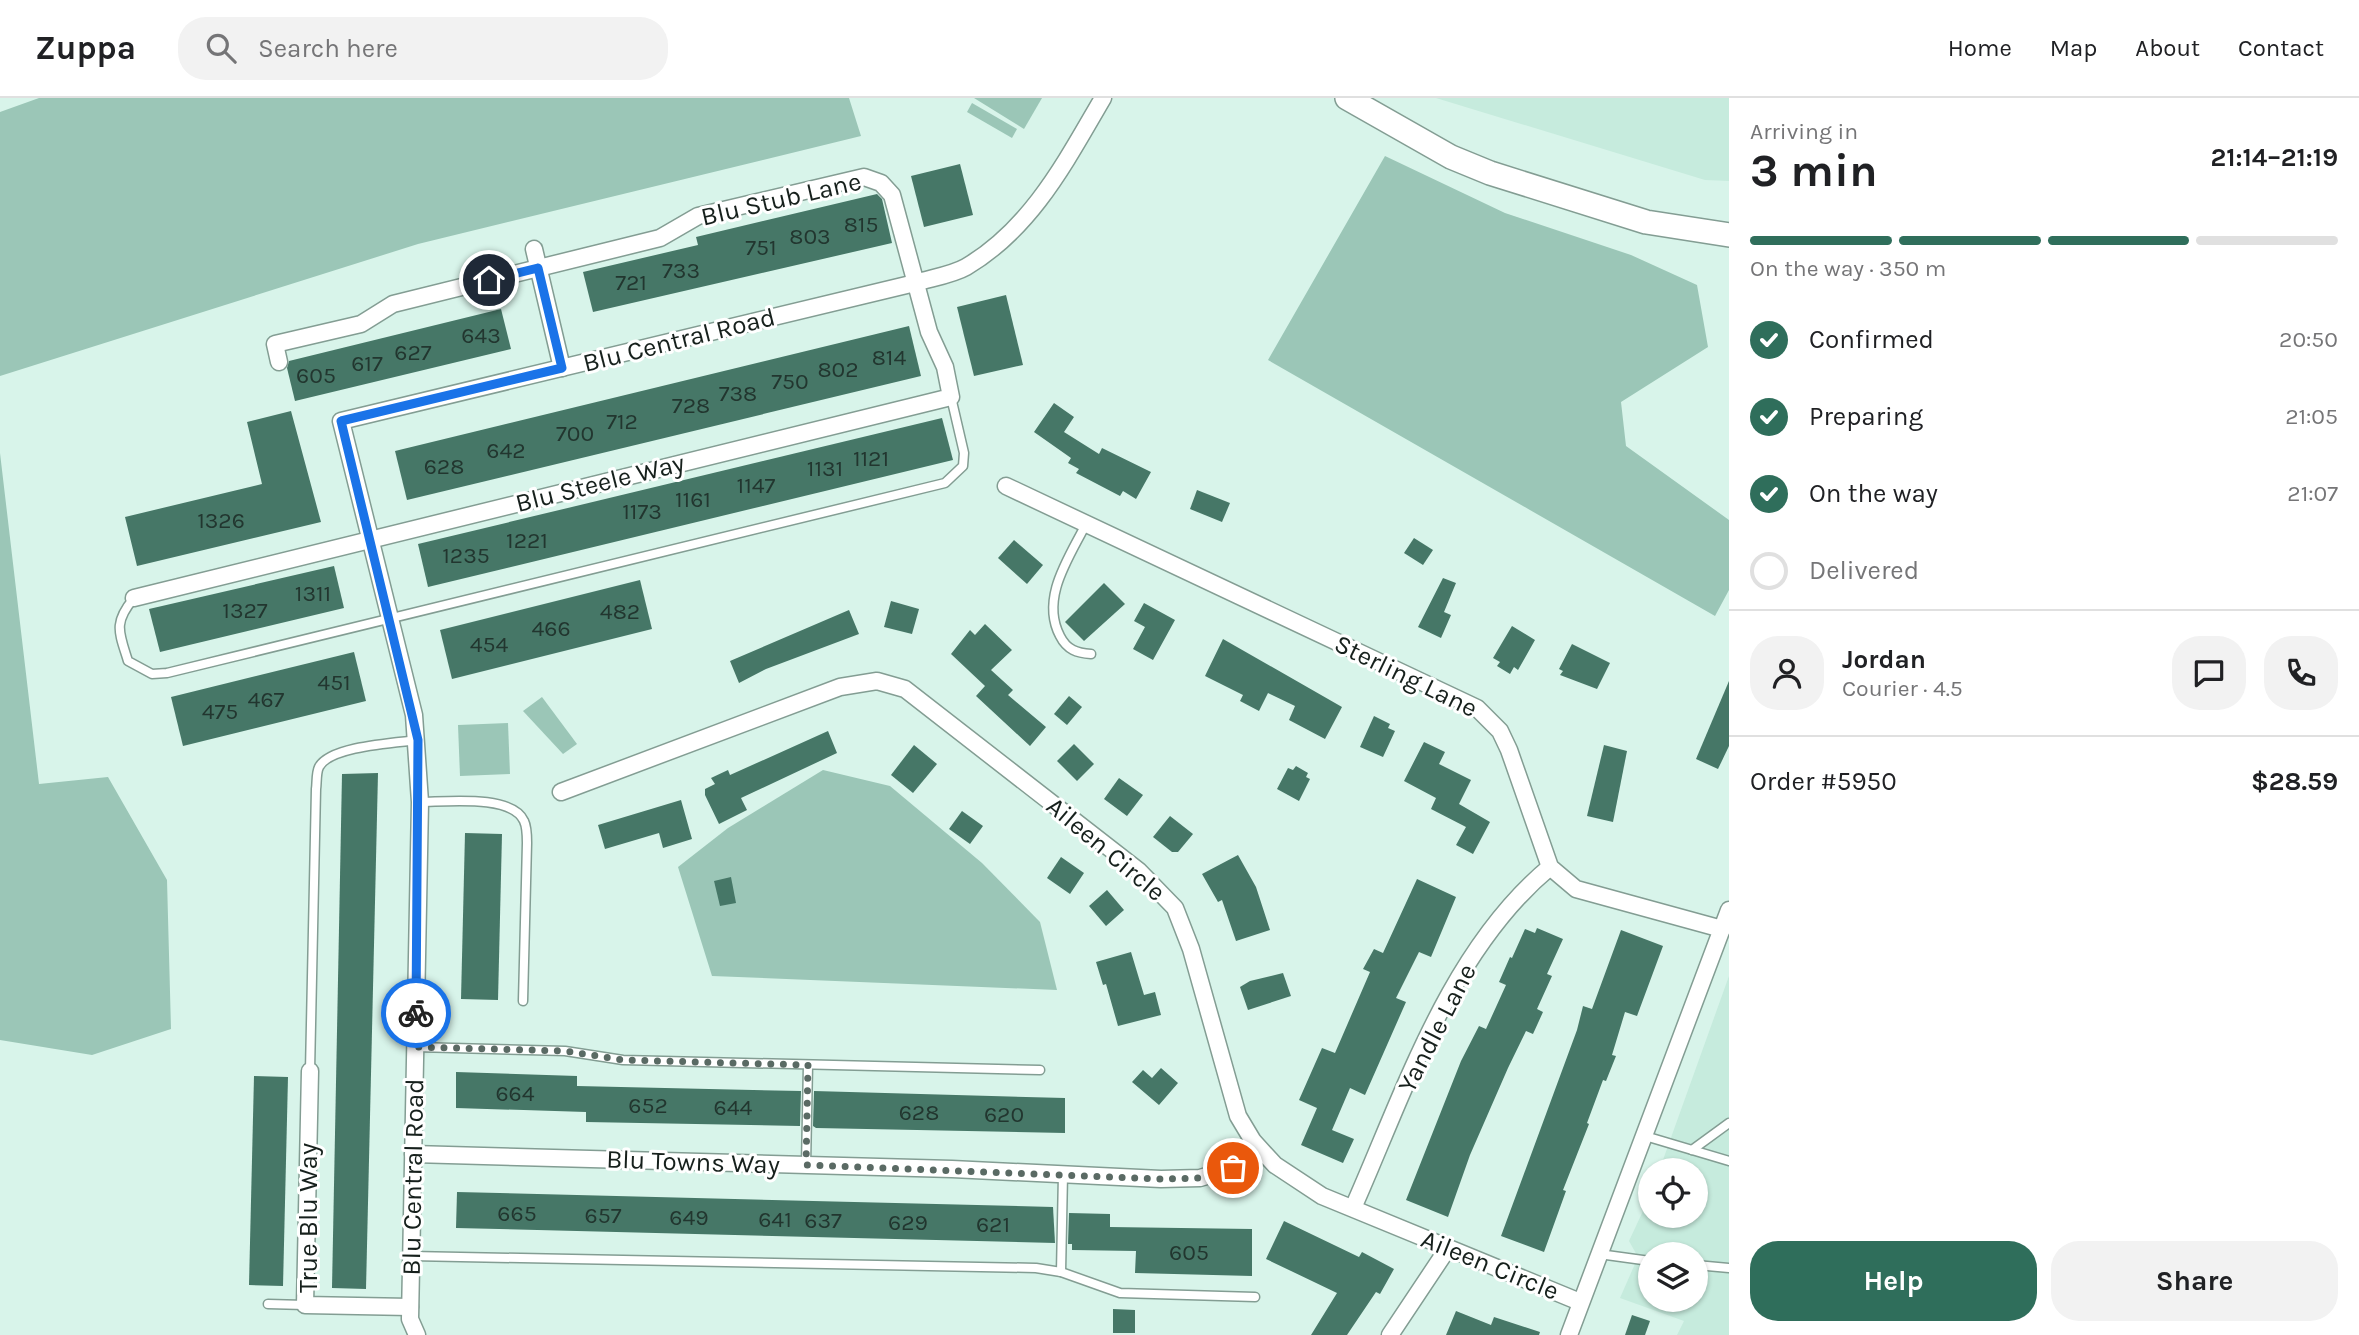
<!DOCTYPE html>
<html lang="en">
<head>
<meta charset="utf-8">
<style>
	body { margin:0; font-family:Karla,sans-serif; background:#f2f2f2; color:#202124; height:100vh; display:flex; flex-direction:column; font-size:26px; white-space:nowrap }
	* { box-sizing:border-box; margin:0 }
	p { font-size:23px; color:#757577 }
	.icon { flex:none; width:38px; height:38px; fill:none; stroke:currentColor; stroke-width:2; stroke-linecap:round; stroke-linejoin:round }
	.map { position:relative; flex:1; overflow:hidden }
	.sheet { display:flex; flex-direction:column; background:#fff; width:630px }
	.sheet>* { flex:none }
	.fabs { position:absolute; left:1638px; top:1060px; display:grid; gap:14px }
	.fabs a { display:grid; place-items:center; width:70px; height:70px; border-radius:50%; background:#fff; box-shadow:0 2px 5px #0004; font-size:35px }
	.pin { position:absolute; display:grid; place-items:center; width:60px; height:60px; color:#fff; margin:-30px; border:4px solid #fff; border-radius:50%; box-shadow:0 2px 7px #0007 }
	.courier { position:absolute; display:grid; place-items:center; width:70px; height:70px; margin:-35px; border:5px solid #1a73e8; border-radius:50%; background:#fff; color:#222; box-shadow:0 2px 9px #0007 }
	.headline em { font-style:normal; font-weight:700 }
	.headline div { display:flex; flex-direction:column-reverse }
	.headline { display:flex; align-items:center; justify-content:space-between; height:119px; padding:0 21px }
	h1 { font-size:46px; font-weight:700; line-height:52px }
	.bar { display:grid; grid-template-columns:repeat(4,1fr); gap:10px 7px; align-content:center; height:84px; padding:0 21px }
	.bar i { height:9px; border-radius:5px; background:#e0e0e0 }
	.bar .selected { background:#2f6e5b }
	.bar p { grid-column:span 4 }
	.line { display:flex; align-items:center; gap:18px; padding:0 21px; border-top:2px solid #e0e0e0 }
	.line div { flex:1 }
	.round { display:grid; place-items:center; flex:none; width:74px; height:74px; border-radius:28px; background:#f2f2f2 }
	ol { padding:0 21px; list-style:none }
	li { display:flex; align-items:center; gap:21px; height:77px }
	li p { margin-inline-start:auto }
	li .icon { padding:7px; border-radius:50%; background:#2f6e5b; color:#fff; stroke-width:4 }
	li:last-child { color:#757577 }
	li i { width:38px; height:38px; border:4px solid #e0e0e0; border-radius:50% }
	.primary-button { display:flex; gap:14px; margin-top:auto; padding:14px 21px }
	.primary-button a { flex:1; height:80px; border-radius:28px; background:#2f6e5b; color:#fff; font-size:28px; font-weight:700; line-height:80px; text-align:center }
	.primary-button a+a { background:#f2f2f2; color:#202124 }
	header { display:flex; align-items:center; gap:42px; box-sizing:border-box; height:98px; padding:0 35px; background:#fff; border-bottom:2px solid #e0e0e0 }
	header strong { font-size:33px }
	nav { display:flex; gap:38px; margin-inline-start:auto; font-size:24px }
	.search { width:490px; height:63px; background:#f2f2f2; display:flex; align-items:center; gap:18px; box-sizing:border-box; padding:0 24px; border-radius:28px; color:#757577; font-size:26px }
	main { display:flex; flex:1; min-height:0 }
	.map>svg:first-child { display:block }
</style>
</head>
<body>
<header>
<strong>Zuppa</strong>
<div class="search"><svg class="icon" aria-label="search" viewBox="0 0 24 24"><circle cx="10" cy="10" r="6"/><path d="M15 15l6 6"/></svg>Search here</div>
<nav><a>Home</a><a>Map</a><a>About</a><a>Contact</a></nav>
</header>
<main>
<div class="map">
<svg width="1729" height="1237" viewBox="0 0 1729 1237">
	<rect width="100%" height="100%" fill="#d8f4ea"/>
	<!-- built -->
	<g fill="#c6ebdd" fill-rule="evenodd">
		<path d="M1436 0H1729V83L1705 82Z"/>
		<path d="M1729 878V1237H1677L1684 1223 1620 1200 1638 1159 1629 1143 1650 1098V1118H1696V1073H1659ZM1650 1157H1696V1202H1650Z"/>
	</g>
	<!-- green -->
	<g fill="#9bc6b7">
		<path d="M39 0H849L861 38 418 146 0 278V14Z"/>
		<path d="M974 0H1042L1024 31Z"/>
		<path d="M972 5 1017 31 1012 40 967 14Z"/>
		<path d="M1385 58 1505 115 1631 157 1697 187 1708 249 1621 304 1626 348 1729 422V492L1715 518 1268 262Z"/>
		<path d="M0 355 39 686 108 679 167 782 171 931 92 957 0 942Z"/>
		<path d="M542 599 577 646 563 656 523 613Z"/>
		<path d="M508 625 510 676 460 678 458 627Z"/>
		<path d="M823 672 890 688 982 765 1040 824 1057 892 712 878 678 769 728 730Z"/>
	</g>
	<!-- building -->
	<g fill="#467767">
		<path d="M960 66 973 117 924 129 911 78Z"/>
		<path d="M877 96 882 101 892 145 593 214 583 174 698 147 696 139Z"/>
		<path d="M1006 197 1023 267 974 278 957 209Z"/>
		<path d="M501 211 511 251 295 303 287 270 289 263Z"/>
		<path d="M909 228 921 278 407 402 395 353Z"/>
		<path d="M1054 305 1074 319 1064 334 1099 356 1102 350 1151 374 1136 401 1123 393 1120 398 1076 375 1079 371 1068 365 1071 360 1034 334Z"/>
		<path d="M291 313 321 424 137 468 125 419 262 386 247 324Z"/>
		<path d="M942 320 953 362 428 489 418 446Z"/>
		<path d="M1197 392 1230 405 1222 424 1190 411Z"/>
		<path d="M1414 440 1433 452 1423 467 1404 455Z"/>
		<path d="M1014 442 1043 467 1027 486 998 460Z"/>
		<path d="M334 468 344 510 160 554 149 511Z"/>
		<path d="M1443 480 1456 485 1444 514 1451 517 1441 540 1418 529Z"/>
		<path d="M640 482 652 531 452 581 440 532Z"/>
		<path d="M1104 485 1125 506 1084 543 1065 524Z"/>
		<path d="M891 503 919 511 912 536 884 529Z"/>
		<path d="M1144 505 1175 522 1153 562 1133 551 1145 529 1134 523Z"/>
		<path d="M849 512 859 536 766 571 739 585 730 563Z"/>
		<path d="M985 526 1012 552 991 572 1013 592 1008 597 1046 629 1030 648 976 598 985 588 951 556 970 532 975 537Z"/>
		<path d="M1512 528 1535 542 1518 572 1514 569 1510 576 1497 568 1500 564 1493 560Z"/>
		<path d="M1223 541 1342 609 1325 641 1289 622 1295 608 1268 595 1259 613 1240 603 1243 597 1205 578Z"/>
		<path d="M1572 546 1610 565 1597 591 1560 577 1563 573 1559 571Z"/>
		<path d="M354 554 366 603 183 648 171 599Z"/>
		<path d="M1729 583V648L1718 671 1696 661Z"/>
		<path d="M1069 598 1082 609 1067 627 1054 616Z"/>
		<path d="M1374 618 1390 626 1388 630 1395 633 1383 659 1360 649Z"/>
		<path d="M828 633 837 655 741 700 747 712 719 726 705 697V691L715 686 711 680 728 672 730 677Z"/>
		<path d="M1424 644 1445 654 1439 666 1471 682 1459 706 1490 724 1473 756 1456 747 1466 729 1431 711 1436 700 1404 683Z"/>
		<path d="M1074 646 1094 666 1077 683 1057 663Z"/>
		<path d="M914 647 937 666 913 695 891 677Z"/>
		<path d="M1604 647 1627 653 1613 724 1587 718Z"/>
		<path d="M1296 668 1308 675 1306 679 1310 681 1299 703 1277 691 1288 670 1293 672Z"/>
		<path d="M378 675 366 1191 332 1190 342 676Z"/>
		<path d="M1119 680 1143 697 1127 718 1104 701Z"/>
		<path d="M681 702 692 741 663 750 659 735 605 751 598 727Z"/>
		<path d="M962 713 983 728 970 746 949 731Z"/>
		<path d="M1170 718 1193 736 1178 754H1172L1153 739Z"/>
		<path d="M465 735 502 736 498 902 461 901Z"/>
		<path d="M1238 757 1256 789 1270 832 1236 843 1222 802 1218 804 1202 776Z"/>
		<path d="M1061 759 1084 775 1070 796 1047 780Z"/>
		<path d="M731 779 736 805 720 808 714 783Z"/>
		<path d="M1417 781 1456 799 1431 859 1419 854 1396 900 1406 904 1365 997 1350 990 1332 1032 1354 1041 1343 1065 1301 1047 1317 1010 1299 1002 1322 950 1335 955 1370 874 1363 871 1374 851 1383 855Z"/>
		<path d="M1107 792 1124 812 1106 828 1089 808Z"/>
		<path d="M1537 830 1563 841 1547 876 1552 878 1537 911 1543 914 1533 936 1526 933 1508 970 1470 1057 1448 1119 1406 1102 1461 963 1479 928 1486 931 1506 887 1499 884 1510 859 1512 860 1525 831 1535 835Z"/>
		<path d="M1621 832 1663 848 1637 918 1625 914 1612 957 1616 958 1606 983 1603 982 1587 1025 1589 1026 1563 1092 1566 1093 1544 1154 1501 1138 1577 932 1583 908 1592 911Z"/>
		<path d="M1131 854 1144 897 1155 894 1161 917 1118 928 1106 886 1103 887 1096 864Z"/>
		<path d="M1283 875 1291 898 1248 912 1240 889 1250 883Z"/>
		<path d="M1161 970 1178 985 1159 1007 1132 984 1143 972 1152 980Z"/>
		<path d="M456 974 577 978V988L801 993 800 1028 586 1024V1014L456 1010Z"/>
		<path d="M254 978 288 979 283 1188 249 1187Z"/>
		<path d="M814 993 1065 1000V1035L816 1030 813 1028Z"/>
		<path d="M457 1094 1053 1109 1055 1145 456 1130Z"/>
		<path d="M1069 1115 1110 1116V1129L1252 1131V1178L1135 1175 1136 1153 1072 1152V1146H1068Z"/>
		<path d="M1284 1123 1359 1159 1362 1154 1394 1171 1380 1196 1376 1194 1347 1237H1311L1337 1195 1266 1161Z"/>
		<path d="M1113 1211 1135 1212V1235H1113Z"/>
		<path d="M1456 1213 1491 1227 1494 1219 1540 1234 1539 1237H1446Z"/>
		<path d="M1632 1217 1650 1223 1645 1237H1625Z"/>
	</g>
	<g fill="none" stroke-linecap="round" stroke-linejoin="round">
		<!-- lane casing -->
		<g stroke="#839d93" stroke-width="11">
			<g id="lane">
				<path d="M1086 426C1069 460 1040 500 1060 538 1067 552 1077 555 1091 556"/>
				<path d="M134 500C113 525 119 534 128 563L152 576 167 575 945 385 963 368 964 355 951 299"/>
				<path d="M420 704C445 704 512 696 524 723 527 729 527 738 527 745L523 903"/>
				<path d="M415 949 565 953 623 962 1040 972"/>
				<path d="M310 973 316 691C317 685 316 675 319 669 330 648 395 645 418 642"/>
				<path d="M1645 1038 1729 1063"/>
				<path d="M1692 1052 1729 1025"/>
				<path d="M806 1067 808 967"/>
				<path d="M1599 1156 1650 1163"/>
				<path d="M411 1158 1036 1170 1061 1174 1120 1195 1255 1199"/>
				<path d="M1696 1167 1729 1170"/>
				<path d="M1061 1174 1063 1076"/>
				<path d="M268 1206 305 1207"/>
			</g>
		</g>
		<!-- street casing -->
		<g stroke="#839d93" stroke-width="19">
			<g id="street">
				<path d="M534 151 562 270"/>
				<path d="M1006 388 1477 610 1500 633 1509 652 1550 769 1576 791 1722 831"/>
				<path d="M134 500 951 299 945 269 929 234 892 97 881 85 864 79 698 118 660 140 393 206 361 226 275 246 279 264"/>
				<path d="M561 694 840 589 877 583 905 591 1139 773 1175 810 1191 851 1238 1018 1253 1043 1275 1067 1322 1098 1580 1204"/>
				<path d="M310 973 305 1207 410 1209"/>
				<path d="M413 1056 952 1071 1161 1081 1200 1080 1233 1070 1263 1055"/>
				<path d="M1353 1110C1405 993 1449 853 1550 769"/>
				<path d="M417 1237 410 1221 420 704 414 617 341 323 915 185C931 180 952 177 966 169 1032 130 1066 63 1103 0"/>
				<path d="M1390 1237 1448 1150"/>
				<path d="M1569 1237 1729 812"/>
			</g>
		</g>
		<!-- secondary casing -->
		<g stroke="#839d93" stroke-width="26">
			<path id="secondary" d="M1347 0 1451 59 1490 75 1646 124 1729 137"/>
		</g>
		<!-- lane -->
		<use href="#lane" stroke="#fff" stroke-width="8"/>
		<!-- street -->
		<use href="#street" stroke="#fff" stroke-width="16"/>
		<!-- secondary -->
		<use href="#secondary" stroke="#fff" stroke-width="23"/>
	</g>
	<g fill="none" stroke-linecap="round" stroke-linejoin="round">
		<!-- done -->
		<path stroke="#5a6a64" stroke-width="7" stroke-dasharray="0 12.6" d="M416 915 415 949 565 953 623 962 808 967 806 1067 1161 1081 1200 1080 1233 1070"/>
		<!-- route -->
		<path stroke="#1a73e8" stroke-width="9" d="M416 915 418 642 341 323 562 270 538 170 489 182"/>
	</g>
	<g text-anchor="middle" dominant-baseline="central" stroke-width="6" stroke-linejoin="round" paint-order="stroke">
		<!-- number labels -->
		<g font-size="23" fill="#22362f">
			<text x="861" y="126">815</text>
			<text x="810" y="138">803</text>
			<text x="761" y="149">751</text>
			<text x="681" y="172">733</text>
			<text x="631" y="184">721</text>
			<text x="481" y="237">643</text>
			<text x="413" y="254">627</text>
			<text x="889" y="259">814</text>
			<text x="367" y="265">617</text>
			<text x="838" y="271">802</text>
			<text x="316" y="277">605</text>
			<text x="790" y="283">750</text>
			<text x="738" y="295">738</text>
			<text x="691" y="307">728</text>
			<text x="622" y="323">712</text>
			<text x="575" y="335">700</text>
			<text x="506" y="352">642</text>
			<text x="871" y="360">1121</text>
			<text x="444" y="368">628</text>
			<text x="825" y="370">1131</text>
			<text x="756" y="387">1147</text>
			<text x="693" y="401">1161</text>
			<text x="642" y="413">1173</text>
			<text x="221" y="422">1326</text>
			<text x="527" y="442">1221</text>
			<text x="466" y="457">1235</text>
			<text x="313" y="495">1311</text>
			<text x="245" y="512">1327</text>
			<text x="620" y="513">482</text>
			<text x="551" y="530">466</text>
			<text x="489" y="546">454</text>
			<text x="334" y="584">451</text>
			<text x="266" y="601">467</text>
			<text x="220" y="613">475</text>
			<text x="515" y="995">664</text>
			<text x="648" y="1007">652</text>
			<text x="733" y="1009">644</text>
			<text x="919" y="1014">628</text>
			<text x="1004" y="1016">620</text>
			<text x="517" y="1115">665</text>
			<text x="603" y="1117">657</text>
			<text x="689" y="1119">649</text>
			<text x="775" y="1121">641</text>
			<text x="823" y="1122">637</text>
			<text x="908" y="1124">629</text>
			<text x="993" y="1126">621</text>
			<text x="1189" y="1154">605</text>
		</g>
		<!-- street labels -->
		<g font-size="26" fill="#16201c" stroke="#fff">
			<text transform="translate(781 101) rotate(-13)">Blu Stub Lane</text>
			<text transform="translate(679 242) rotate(-14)">Blu Central Road</text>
			<text transform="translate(600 385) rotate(-14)">Blu Steele Way</text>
			<text transform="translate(1406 578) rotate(26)">Sterling Lane</text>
			<text transform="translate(1106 751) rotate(40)">Aileen Circle</text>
			<text transform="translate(1437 930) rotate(-63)">Yandle Lane</text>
			<text transform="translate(693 1064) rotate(2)">Blu Towns Way</text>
			<text transform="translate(413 1079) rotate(-89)">Blu Central Road</text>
			<text transform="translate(308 1120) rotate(-90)">True Blu Way</text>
			<text transform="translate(1490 1167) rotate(22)">Aileen Circle</text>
		</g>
	</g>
</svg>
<div class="fabs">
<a><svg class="icon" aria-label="locate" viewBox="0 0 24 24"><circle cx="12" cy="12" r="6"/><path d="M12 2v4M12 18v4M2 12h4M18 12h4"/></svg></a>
<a><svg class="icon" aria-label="layers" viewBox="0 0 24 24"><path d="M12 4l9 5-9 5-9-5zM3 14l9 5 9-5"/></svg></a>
</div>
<div class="pin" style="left:1233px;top:1070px;background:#ea580c"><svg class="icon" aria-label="bag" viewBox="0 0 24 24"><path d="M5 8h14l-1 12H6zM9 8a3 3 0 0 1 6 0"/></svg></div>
<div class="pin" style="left:489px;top:182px;background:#1f2937"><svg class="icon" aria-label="home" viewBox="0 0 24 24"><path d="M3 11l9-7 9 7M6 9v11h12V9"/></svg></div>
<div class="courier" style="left:416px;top:915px"><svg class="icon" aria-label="bike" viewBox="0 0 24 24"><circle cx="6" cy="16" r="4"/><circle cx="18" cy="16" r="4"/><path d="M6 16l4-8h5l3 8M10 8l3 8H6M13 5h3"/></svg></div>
</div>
<section class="sheet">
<div class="headline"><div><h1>3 min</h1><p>Arriving in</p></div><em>21:14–21:19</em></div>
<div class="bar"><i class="selected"></i><i class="selected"></i><i class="selected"></i><i></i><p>On the way · 350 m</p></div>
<ol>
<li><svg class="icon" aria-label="check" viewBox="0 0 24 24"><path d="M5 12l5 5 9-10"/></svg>Confirmed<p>20:50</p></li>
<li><svg class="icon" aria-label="check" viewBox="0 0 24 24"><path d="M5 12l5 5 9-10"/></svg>Preparing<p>21:05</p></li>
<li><svg class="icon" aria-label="check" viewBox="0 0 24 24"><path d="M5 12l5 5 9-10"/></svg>On the way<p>21:07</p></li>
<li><i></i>Delivered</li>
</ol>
<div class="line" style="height:126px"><a class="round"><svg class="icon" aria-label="person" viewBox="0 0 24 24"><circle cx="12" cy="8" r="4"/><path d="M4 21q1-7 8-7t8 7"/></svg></a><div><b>Jordan</b><p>Courier · 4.5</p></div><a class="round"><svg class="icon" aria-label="chat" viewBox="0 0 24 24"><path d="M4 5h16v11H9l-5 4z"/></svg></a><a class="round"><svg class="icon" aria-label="phone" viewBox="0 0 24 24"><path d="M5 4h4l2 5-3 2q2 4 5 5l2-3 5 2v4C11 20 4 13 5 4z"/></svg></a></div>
<div class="line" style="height:91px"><div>Order #5950</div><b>$28.59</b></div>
<div class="primary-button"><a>Help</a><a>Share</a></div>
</section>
</main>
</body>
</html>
